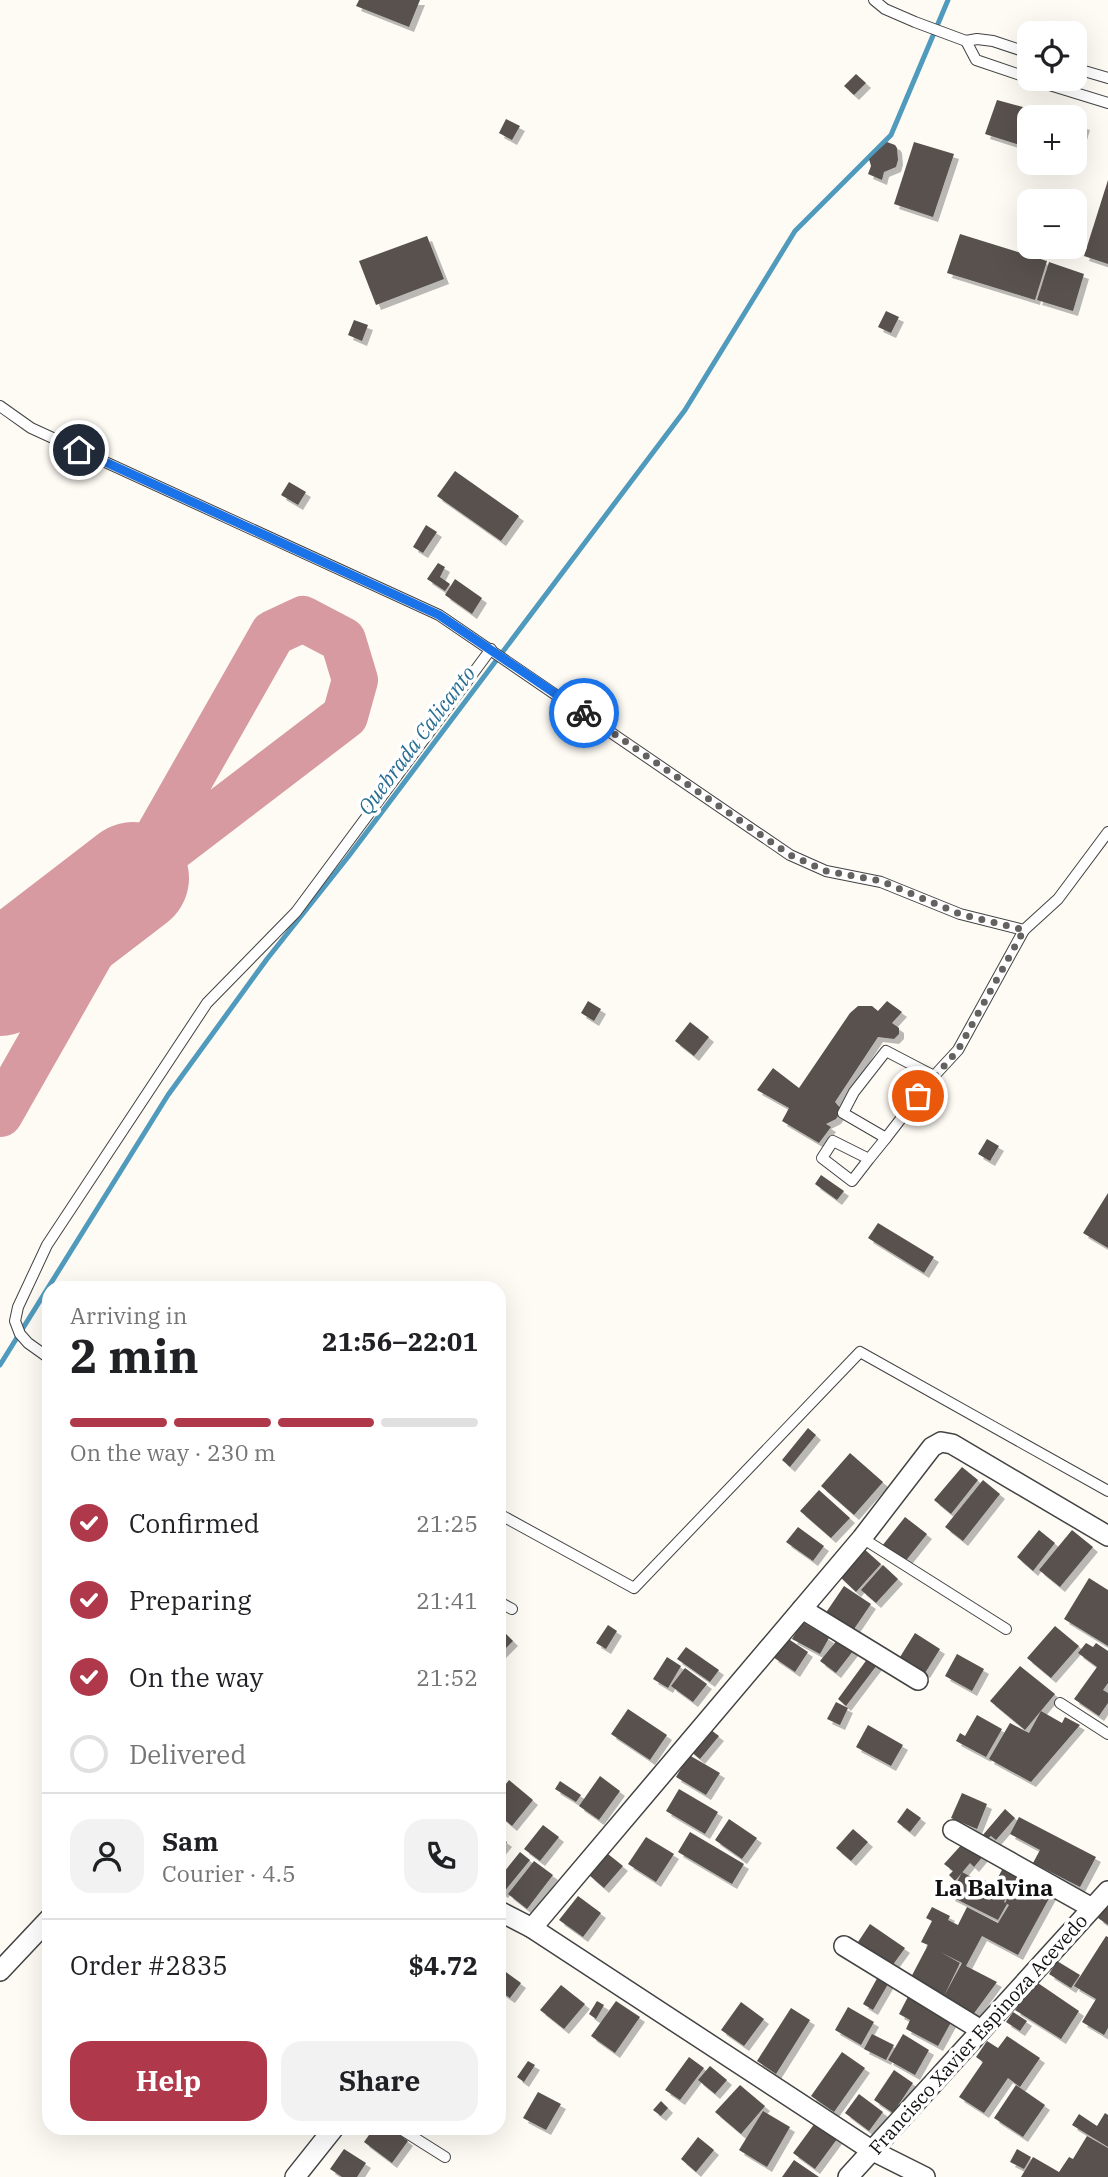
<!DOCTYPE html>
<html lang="en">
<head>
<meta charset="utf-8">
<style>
	body { margin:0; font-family:"IBM Plex Serif",serif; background:#f2f2f2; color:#202124; height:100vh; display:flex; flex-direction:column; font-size:26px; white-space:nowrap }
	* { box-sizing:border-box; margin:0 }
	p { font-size:23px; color:#757577 }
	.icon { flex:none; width:38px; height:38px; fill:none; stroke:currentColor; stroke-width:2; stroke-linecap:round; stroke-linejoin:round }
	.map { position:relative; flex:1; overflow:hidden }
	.drawer { position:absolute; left:42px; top:1281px; width:464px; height:854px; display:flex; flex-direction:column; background:#fff; border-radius:21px; box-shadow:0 7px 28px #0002 }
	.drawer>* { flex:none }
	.buttons { position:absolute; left:1017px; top:21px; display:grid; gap:14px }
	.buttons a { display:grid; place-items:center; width:70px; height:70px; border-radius:14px; background:#fff; box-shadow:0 7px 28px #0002; font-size:35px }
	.pin { position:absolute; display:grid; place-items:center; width:60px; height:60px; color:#fff; margin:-30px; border:4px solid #fff; border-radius:50%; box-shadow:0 2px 7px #0007 }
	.courier { position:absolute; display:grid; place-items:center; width:70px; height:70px; margin:-35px; border:5px solid #1a73e8; border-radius:50%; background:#fff; color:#222; box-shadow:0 2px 9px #0007 }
	.headline em { font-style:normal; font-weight:800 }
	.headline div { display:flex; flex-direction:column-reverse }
	.headline { display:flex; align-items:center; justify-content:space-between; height:119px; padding:0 28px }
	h1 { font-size:46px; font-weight:800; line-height:52px }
	.bar { display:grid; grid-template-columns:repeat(4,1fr); gap:10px 7px; align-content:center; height:84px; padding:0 28px }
	.bar i { height:9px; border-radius:5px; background:#e0e0e0 }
	.bar .selected { background:#af394a }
	.bar p { grid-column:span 4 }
	.line { display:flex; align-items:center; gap:18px; padding:0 28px; border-top:2px solid #e0e0e0 }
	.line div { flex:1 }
	.round { display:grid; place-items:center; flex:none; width:74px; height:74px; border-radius:21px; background:#f2f2f2 }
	ol { padding:0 28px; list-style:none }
	li { display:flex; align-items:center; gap:21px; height:77px }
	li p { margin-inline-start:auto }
	li .icon { padding:7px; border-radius:50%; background:#af394a; color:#fff; stroke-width:4 }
	li:last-child { color:#757577 }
	li i { width:38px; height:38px; border:4px solid #e0e0e0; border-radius:50% }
	.button { display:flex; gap:14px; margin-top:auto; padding:14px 28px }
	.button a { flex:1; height:80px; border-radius:21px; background:#af394a; color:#fff; font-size:28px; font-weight:800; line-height:80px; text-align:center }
	.button a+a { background:#f2f2f2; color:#202124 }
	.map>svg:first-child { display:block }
</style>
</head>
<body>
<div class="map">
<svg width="1108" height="2177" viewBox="0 0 1108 2177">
	<defs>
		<filter id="shadow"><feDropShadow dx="5" dy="5" stdDeviation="0" flood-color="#0004"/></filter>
	</defs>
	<rect width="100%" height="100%" fill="#fefbf5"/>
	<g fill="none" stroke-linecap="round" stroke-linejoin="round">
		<!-- stream -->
		<path stroke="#509bbd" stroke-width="5" d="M0 1365 168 1095 267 959 348 857 685 410 795 231 891 135 948 0"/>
		<!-- taxiway -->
		<path stroke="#d69aa0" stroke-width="46" d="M0 1114 273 633 303 619 343 640 355 680 345 716 133 878"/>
		<!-- runway -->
		<path stroke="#d69aa0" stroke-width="112" d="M0 980 133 878"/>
	</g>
	<!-- building -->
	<g fill="#58514e" fill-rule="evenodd" filter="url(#shadow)">
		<path d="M359 0H420L409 27 356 6Z"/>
		<path d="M856 74 866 83 854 95 844 86Z"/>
		<path d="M997 100 1056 116V117H1029V148L985 134Z"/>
		<path d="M506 119 520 126 512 140 499 133Z"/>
		<path d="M1074 122 1085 125 1075 159H1074Z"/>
		<path d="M887 142 895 145 897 148 898 160 896 167 884 172 882 180 868 174 871 166 869 159Z"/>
		<path d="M914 142 954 154 933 217 894 204Z"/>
		<path d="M1108 180V264L1084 256Z"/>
		<path d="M960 234 1047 261 1035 300 947 273Z"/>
		<path d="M427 236 444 279 376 305 359 261Z"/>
		<path d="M1049 262 1084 274 1073 311 1037 300Z"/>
		<path d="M886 311 899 317 891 333 878 327Z"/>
		<path d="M354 320 368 325 362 341 348 335Z"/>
		<path d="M455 471 519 516 501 541 437 496Z"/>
		<path d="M289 482 306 492 298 505 281 495Z"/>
		<path d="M426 525 437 532 423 553 413 547Z"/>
		<path d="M438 563 445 567 440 577 450 584 445 591 427 579Z"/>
		<path d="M455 579 482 598 472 614 445 595Z"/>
		<path d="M567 715 577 724 565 738 554 729Z"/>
		<path d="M588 1001 601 1009 594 1021 581 1013Z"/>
		<path d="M887 1001 902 1012 892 1023 899 1028V1034L894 1039 878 1037 835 1102 842 1110 836 1119 826 1124 831 1127 819 1143 782 1121 789 1108 757 1090 773 1068 799 1088 850 1013 858 1006H872L878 1011Z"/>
		<path d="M690 1022 709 1037 694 1056 675 1041Z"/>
		<path d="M987 1139 999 1146 990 1161 978 1154Z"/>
		<path d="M821 1175 844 1191 837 1200 815 1184Z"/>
		<path d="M1108 1193V1248L1083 1233Z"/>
		<path d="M878 1223 934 1257 924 1273 868 1238Z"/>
		<path d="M808 1428 816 1435 790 1467 782 1460Z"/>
		<path d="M850 1453 883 1482 854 1515 821 1486Z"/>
		<path d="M962 1467 978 1480 951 1514 934 1500Z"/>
		<path d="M983 1480 1000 1494 963 1541 945 1527Z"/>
		<path d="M819 1490 850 1518 831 1538 800 1511Z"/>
		<path d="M905 1517 927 1534 904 1563 882 1546Z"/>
		<path d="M798 1527 824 1546 813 1561 786 1542Z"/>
		<path d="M1039 1530 1055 1543 1033 1571 1017 1557Z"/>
		<path d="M1072 1530 1093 1547 1060 1587 1039 1570Z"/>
		<path d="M863 1548 881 1564 856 1592 838 1575Z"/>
		<path d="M883 1565 898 1579 876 1603 861 1590Z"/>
		<path d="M1089 1578 1108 1590V1646L1064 1619Z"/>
		<path d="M844 1586 871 1604 852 1632 825 1614Z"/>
		<path d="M802 1622 829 1638 820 1654 792 1639Z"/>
		<path d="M608 1625 617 1631 606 1649 596 1643Z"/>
		<path d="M1055 1626 1079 1646 1051 1678 1027 1658Z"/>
		<path d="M499 1627 513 1641 499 1655Z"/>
		<path d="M915 1633 940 1649 925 1673 900 1657Z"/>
		<path d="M787 1638 808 1652 795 1672 773 1657Z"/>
		<path d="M838 1639 853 1651 836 1673 820 1661Z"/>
		<path d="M1086 1643 1093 1647 1096 1643 1108 1651V1683L1103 1690 1108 1693V1703L1099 1716 1074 1699 1097 1667 1078 1653Z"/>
		<path d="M686 1647 719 1670 710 1682 677 1659Z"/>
		<path d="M957 1654 984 1669 972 1691 945 1676Z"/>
		<path d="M667 1657 681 1666 668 1688 653 1679Z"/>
		<path d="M868 1658 877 1665 846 1706 838 1699Z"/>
		<path d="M1020 1666 1055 1694 1025 1730 990 1701Z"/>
		<path d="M685 1668 707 1684 693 1702 671 1686Z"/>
		<path d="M836 1702 848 1708 840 1725 827 1719Z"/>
		<path d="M628 1709 667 1735 650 1760 611 1734Z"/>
		<path d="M1041 1711 1062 1723 1065 1717 1080 1725 1031 1782 989 1759 1010 1723 1029 1733Z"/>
		<path d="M977 1715 1002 1729 986 1757 956 1741 960 1733 965 1736Z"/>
		<path d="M868 1725 903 1745 891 1766 856 1747Z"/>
		<path d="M707 1727 719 1736 700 1759 689 1750Z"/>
		<path d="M689 1755 720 1773 706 1795 676 1777Z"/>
		<path d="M600 1776 620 1791 599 1820 579 1806Z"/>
		<path d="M509 1780 533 1800 512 1826 499 1815V1793Z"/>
		<path d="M560 1781 581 1795 576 1802 555 1789Z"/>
		<path d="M679 1789 718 1812 705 1834 666 1811Z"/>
		<path d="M962 1793 987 1804 977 1829 951 1818Z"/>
		<path d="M907 1808 921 1818 910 1832 897 1822Z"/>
		<path d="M1005 1809 1015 1818 996 1840 991 1836 987 1840 982 1836Z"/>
		<path d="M1019 1817 1096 1857 1080 1887 1033 1863 1040 1850 1010 1834Z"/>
		<path d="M729 1819 757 1838 742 1859 715 1840Z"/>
		<path d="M543 1825 559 1837 540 1861 524 1849Z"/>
		<path d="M853 1829 868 1842 851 1861 836 1848Z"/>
		<path d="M690 1832 744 1864 732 1884 678 1852Z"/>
		<path d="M499 1836 507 1842 499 1852Z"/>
		<path d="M646 1837 674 1854 656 1882 628 1864Z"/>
		<path d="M964 1842 984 1855 974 1867 970 1863 955 1881 949 1875 953 1871 944 1864Z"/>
		<path d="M520 1852 530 1860 503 1893 499 1890V1875L500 1877Z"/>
		<path d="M608 1854 623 1866 604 1888 589 1875Z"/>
		<path d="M534 1861 553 1875 527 1909 508 1894Z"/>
		<path d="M1003 1868 1018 1876 1004 1902 1007 1904 998 1920 950 1896 962 1872 977 1880 978 1877 994 1885Z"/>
		<path d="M1019 1876 1052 1893 1018 1955 982 1936 966 1966 997 1982 972 2016 909 1981 928 1945 921 1942 932 1921 926 1918 932 1907 950 1916 948 1920 958 1925 967 1907 998 1923 1009 1905 1005 1903ZM940 1952 962 1963 944 1996 960 1963Z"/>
		<path d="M578 1896 601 1913 583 1937 559 1920Z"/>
		<path d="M1108 1901V1925L1098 1918Z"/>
		<path d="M870 1924 905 1948 892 1966 858 1942Z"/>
		<path d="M1106 1936 1108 1937V2028L1104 2035 1082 2022 1096 1999 1074 1986Z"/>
		<path d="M1057 1961 1080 1975 1071 1988 1049 1974Z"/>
		<path d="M499 1967 521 1983 510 1998 501 1992 499 1995Z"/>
		<path d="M880 1973 891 1979 873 2010 863 2004Z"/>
		<path d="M1035 1981 1079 2011 1061 2039 1015 2010Z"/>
		<path d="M561 1985 585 2004 564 2029 540 2010Z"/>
		<path d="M911 1991 955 2015 938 2046 906 2029 910 2020 899 2014Z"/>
		<path d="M597 2001 604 2005 596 2019 589 2014Z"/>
		<path d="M616 2001 640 2017 615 2053 591 2036Z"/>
		<path d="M741 2002 764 2019 744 2046 721 2030Z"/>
		<path d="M848 2007 874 2022 861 2045 835 2030Z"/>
		<path d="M791 2008 810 2020 776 2074 757 2061Z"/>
		<path d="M1013 2012 1027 2021 1020 2031 1006 2022Z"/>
		<path d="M872 2034 894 2045 886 2060 864 2049Z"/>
		<path d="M903 2034 929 2050 915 2075 888 2060Z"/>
		<path d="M1007 2036 1040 2058 1020 2087 1008 2078 984 2113 959 2097 983 2062 976 2057 987 2041 998 2048Z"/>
		<path d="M842 2052 865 2068 834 2112 811 2096Z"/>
		<path d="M689 2057 704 2068 680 2100 665 2090Z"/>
		<path d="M528 2061 535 2065 524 2082 517 2077Z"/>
		<path d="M710 2066 727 2080 715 2094 698 2080Z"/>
		<path d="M894 2070 913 2083 893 2113 874 2100Z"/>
		<path d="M740 2085 765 2106 741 2134 715 2112Z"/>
		<path d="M1016 2085 1045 2105 1023 2137 994 2118Z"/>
		<path d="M538 2092 561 2104 546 2130 523 2118Z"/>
		<path d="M859 2094 883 2112 869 2131 845 2113Z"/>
		<path d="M661 2101 668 2108 661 2116 653 2110Z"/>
		<path d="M763 2111 790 2127 767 2167 739 2150Z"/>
		<path d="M1105 2113 1108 2115V2147L1072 2125 1079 2114 1097 2126Z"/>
		<path d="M815 2123 837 2139 815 2169 793 2153Z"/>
		<path d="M374 2128H391L408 2141 392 2163 364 2142Z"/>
		<path d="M1087 2136 1108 2148V2177H1021L1033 2157 1059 2172 1069 2157 1073 2159Z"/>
		<path d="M698 2137 714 2150 696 2172 681 2159Z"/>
		<path d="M344 2149 366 2163 357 2177H342L330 2169Z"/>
		<path d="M1017 2149 1031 2157 1024 2169 1010 2162Z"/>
		<path d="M794 2160 819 2177H782Z"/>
	</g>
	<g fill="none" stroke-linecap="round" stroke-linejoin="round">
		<!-- lane casing -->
		<g stroke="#434343" stroke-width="12">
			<g id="lane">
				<path d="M874 0 885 9 915 22 966 41 977 39 993 41 1029 53"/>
				<path d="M966 41 976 60 1029 78"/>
				<path d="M1074 68 1108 78"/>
				<path d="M1030 79 1108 103"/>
				<path d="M0 406 31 428 439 615 790 855 826 871 881 882 960 914 1024 930 1058 899 1108 832"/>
				<path d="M934 1076 886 1138 843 1113 854 1092 886 1051 934 1076 958 1050 1024 930"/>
				<path d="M869 1159 852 1181 822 1158 833 1141 869 1159 886 1138"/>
				<path d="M49 1358 28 1343 20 1334 15 1321 18 1307 47 1245 207 1003 296 912 491 649"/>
				<path d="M499 1514 634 1588 860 1352 1108 1491"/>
				<path d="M862 1538 1006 1629"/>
				<path d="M499 1602 512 1609"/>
				<path d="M1060 1703 1108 1734"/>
				<path d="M399 2128 445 2157"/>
			</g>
		</g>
		<!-- street casing -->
		<g stroke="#434343" stroke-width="22">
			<g id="street">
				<path d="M802 1609 918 1680"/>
				<path d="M953 1830 1092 1908"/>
				<path d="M499 1911 532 1928 871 2150 925 2177"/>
				<path d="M532 1928 862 1538 932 1447 941 1442 952 1444 1108 1536"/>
				<path d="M844 1946 981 2030"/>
				<path d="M0 1971 49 1919"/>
				<path d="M295 2177 334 2128"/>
				<path d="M848 2177 1108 1891"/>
			</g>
		</g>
		<!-- lane -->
		<use href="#lane" stroke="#fff" stroke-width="10"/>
		<!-- street -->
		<use href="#street" stroke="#fff" stroke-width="19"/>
	</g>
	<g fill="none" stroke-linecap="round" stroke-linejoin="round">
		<!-- done -->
		<path stroke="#636260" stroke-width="7" stroke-dasharray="0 12.6" d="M584 713 790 855 826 871 881 881 960 914 1024 930 958 1050 918 1096"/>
		<!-- route -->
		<path stroke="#1a73e8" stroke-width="9" d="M79 450 439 615 584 713"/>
	</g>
	<g text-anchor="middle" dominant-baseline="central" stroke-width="7" stroke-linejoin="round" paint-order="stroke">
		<!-- street labels -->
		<g font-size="19" fill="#101010" stroke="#fff">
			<text transform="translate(978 2034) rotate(-48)">Francisco Xavier Espinoza Acevedo</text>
		</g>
		<!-- water labels -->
		<g font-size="21" font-style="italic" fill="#286e93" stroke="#fff">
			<text transform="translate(416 740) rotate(-53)">Quebrada Calicanto</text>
		</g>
		<!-- quarter labels -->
		<g font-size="23" font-weight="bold" fill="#101010" stroke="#fff">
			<text x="994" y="1887">La Balvina</text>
		</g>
	</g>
</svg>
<div class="buttons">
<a><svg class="icon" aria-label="locate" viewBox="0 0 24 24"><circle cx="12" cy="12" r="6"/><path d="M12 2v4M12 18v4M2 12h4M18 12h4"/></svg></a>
<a>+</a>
<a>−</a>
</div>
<div class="pin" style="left:918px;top:1096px;background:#ea580c"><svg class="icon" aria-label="bag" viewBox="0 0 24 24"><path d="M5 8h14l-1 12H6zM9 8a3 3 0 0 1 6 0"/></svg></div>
<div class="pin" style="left:79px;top:450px;background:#1f2937"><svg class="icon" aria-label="home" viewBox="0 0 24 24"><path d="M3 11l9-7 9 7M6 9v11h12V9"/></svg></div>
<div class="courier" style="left:584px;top:713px"><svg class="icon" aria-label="bike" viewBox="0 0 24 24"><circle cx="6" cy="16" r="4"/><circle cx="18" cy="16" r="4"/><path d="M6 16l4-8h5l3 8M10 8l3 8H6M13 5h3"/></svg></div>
<section class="drawer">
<div class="headline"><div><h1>2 min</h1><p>Arriving in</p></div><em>21:56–22:01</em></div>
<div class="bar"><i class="selected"></i><i class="selected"></i><i class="selected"></i><i></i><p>On the way · 230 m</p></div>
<ol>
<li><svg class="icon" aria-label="check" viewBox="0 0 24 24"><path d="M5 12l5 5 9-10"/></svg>Confirmed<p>21:25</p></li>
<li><svg class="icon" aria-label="check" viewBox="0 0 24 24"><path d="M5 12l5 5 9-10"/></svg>Preparing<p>21:41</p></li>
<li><svg class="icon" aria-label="check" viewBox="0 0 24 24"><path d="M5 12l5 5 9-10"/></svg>On the way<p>21:52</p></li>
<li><i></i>Delivered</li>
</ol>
<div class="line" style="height:126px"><a class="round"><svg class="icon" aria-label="person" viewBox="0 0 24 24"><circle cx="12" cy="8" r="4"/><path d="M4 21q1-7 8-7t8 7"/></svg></a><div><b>Sam</b><p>Courier · 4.5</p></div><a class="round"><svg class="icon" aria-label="phone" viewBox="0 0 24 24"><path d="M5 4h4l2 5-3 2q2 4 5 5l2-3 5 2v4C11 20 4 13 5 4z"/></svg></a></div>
<div class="line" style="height:91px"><div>Order #2835</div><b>$4.72</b></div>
<div class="button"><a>Help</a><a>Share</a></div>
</section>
</div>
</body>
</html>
